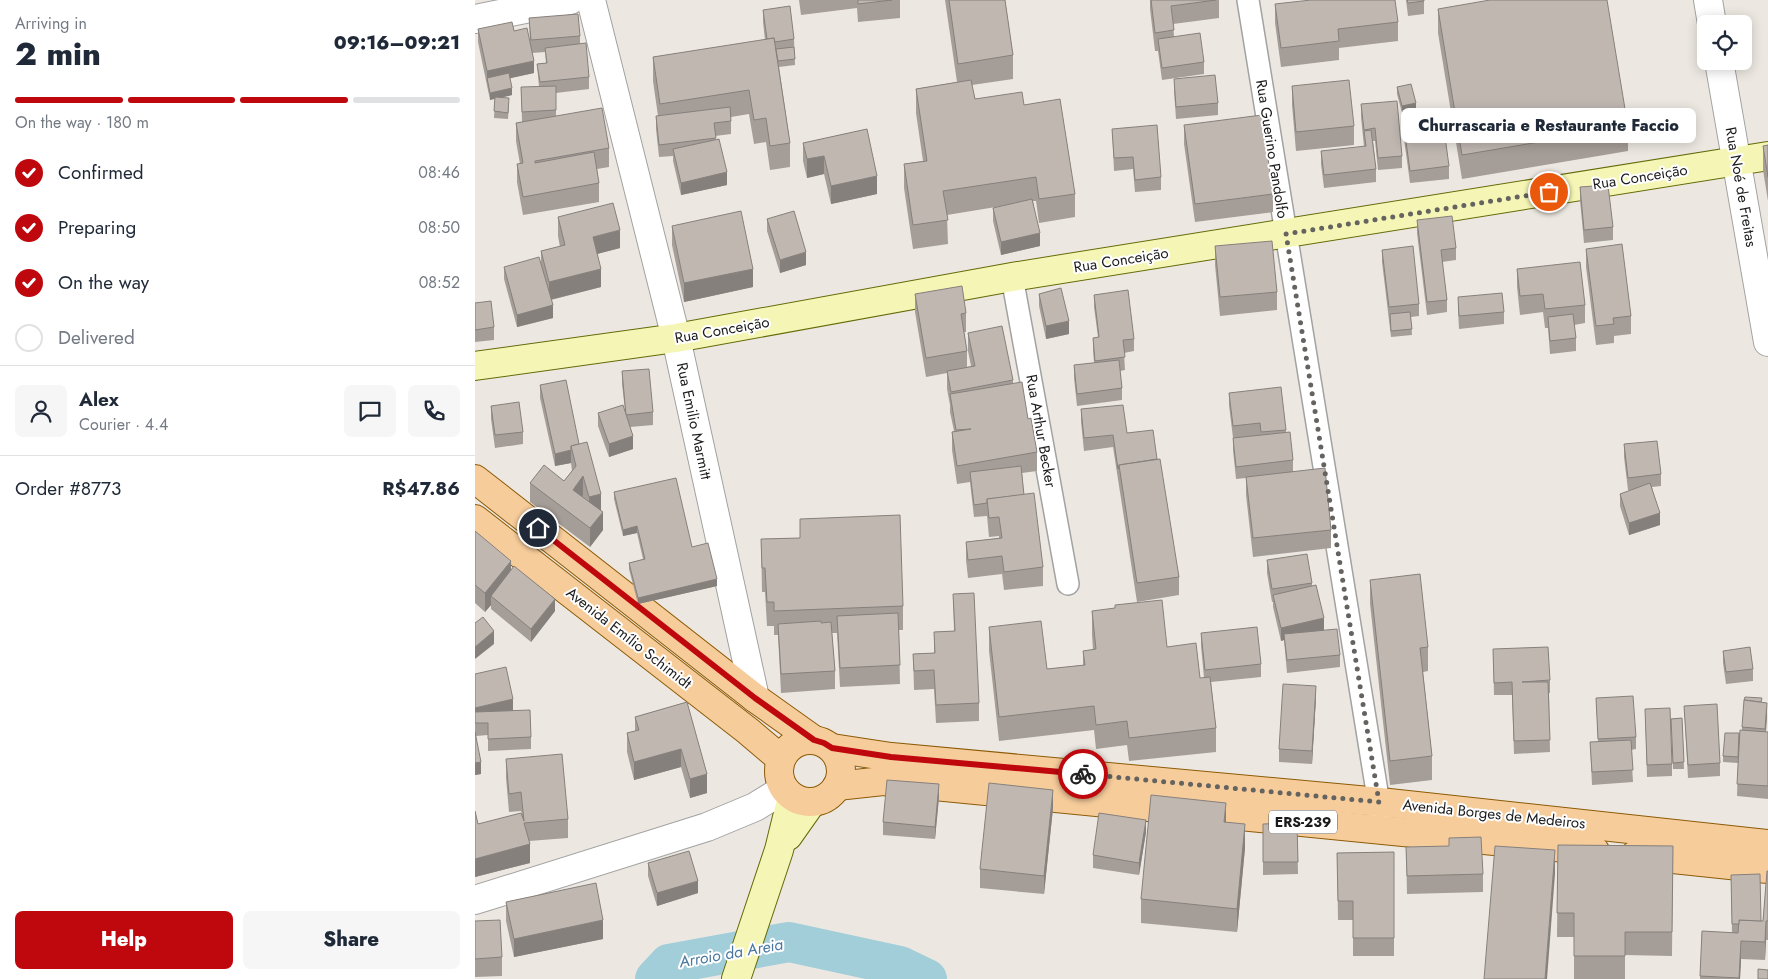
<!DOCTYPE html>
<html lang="en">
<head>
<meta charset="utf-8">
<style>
	body { margin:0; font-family:Jost,sans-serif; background:#f6f6f7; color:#1f2937; height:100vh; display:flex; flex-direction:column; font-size:19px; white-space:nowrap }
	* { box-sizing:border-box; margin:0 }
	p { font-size:16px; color:#747a83 }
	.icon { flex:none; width:28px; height:28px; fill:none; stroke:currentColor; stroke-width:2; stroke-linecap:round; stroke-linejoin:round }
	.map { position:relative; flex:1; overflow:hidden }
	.details { display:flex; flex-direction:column; background:#fff; width:475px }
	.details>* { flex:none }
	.tools { position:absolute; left:1222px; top:15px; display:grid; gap:10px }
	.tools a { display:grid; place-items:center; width:55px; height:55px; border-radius:8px; background:#fff; box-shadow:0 2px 12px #0003; font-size:25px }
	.pin { position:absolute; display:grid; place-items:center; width:42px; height:42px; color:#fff; margin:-21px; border:2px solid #fff; border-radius:50%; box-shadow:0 1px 5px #0007 }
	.courier { position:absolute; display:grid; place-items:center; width:50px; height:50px; margin:-25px; border:4px solid #be080e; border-radius:50%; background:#fff; color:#222; box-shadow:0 1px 6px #0007 }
	.bubble { position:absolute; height:35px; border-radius:8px; background:#fff; box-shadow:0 2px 12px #0003; font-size:16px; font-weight:800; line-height:35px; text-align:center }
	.summary em { font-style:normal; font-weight:800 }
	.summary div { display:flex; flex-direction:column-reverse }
	.summary { display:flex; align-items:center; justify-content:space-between; height:85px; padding:0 15px }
	h1 { font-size:32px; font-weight:800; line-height:38px }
	.bar { display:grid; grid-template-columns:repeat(4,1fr); gap:8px 5px; align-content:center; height:60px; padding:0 15px }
	.bar i { height:6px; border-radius:4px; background:#e0e1e3 }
	.bar .on { background:#be080e }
	.bar p { grid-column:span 4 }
	.line { display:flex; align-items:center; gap:12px; padding:0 15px; border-top:1px solid #e0e1e3 }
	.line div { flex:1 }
	.round { display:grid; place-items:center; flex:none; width:52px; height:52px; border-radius:8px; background:#f6f6f7 }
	ol { padding:0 15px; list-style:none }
	li { display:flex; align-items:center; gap:15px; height:55px }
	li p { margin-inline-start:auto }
	li .icon { padding:5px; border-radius:50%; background:#be080e; color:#fff; stroke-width:4 }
	li:last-child { color:#747a83 }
	li i { width:28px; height:28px; border:2px solid #e0e1e3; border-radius:50% }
	.button { display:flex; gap:10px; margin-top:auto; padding:10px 15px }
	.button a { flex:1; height:58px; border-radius:8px; background:#be080e; color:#fff; font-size:20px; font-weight:800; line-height:58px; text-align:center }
	.button a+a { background:#f6f6f7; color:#1f2937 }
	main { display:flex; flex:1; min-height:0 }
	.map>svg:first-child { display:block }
</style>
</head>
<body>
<main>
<section class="details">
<div class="summary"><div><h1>2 min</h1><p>Arriving in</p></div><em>09:16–09:21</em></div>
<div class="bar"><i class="on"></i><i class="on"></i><i class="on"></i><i></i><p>On the way · 180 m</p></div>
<ol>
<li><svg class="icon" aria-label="check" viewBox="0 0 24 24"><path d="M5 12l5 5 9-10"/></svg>Confirmed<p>08:46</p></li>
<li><svg class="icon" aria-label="check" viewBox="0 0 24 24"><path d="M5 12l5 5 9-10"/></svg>Preparing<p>08:50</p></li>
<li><svg class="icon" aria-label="check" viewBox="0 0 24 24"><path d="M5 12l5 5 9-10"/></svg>On the way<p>08:52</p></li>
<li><i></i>Delivered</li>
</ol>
<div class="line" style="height:90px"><a class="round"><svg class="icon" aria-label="person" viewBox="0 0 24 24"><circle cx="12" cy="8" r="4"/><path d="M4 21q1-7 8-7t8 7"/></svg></a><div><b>Alex</b><p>Courier · 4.4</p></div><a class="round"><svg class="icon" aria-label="chat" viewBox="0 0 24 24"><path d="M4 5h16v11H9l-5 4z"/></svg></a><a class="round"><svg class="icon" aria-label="phone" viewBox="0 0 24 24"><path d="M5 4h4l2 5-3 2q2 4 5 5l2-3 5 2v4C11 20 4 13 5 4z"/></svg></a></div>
<div class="line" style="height:65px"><div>Order #8773</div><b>R$47.86</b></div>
<div class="button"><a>Help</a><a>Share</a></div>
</section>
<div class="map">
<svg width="1293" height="979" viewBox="0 0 1293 979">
	<rect width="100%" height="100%" fill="#ece8e1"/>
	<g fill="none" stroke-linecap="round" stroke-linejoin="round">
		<!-- river -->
		<path stroke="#a2ced9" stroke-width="40" d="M180 979 194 964 314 942 425 966 452 979"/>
		<!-- minor casing -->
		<g stroke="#a2a2a2" stroke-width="24">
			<g id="minor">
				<path d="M773 0 906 816"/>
				<path d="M537 277 593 584"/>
			</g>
		</g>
		<!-- tertiary casing -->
		<g stroke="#a2a2a2" stroke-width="30">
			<g id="tertiary">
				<path d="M116 0 201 338 280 698"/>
				<path d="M1233 0 1237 24"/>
				<path d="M0 19 95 0"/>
				<path d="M1244 61 1293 342"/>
				<path d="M0 900 232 827 280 807 309 789"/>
			</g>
		</g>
		<!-- secondary casing -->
		<g stroke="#646b09" stroke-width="30">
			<g id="secondary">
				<path d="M0 366 201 338 537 277 1293 156"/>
				<path d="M313 836 337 802"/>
				<path d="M261 979 304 850 317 797"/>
			</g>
		</g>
		<!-- primary casing -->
		<g stroke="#8c5b06" stroke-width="30">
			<g id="primary">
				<path d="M0 479 280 698 339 740"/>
				<path d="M0 519 273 731 306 759"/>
				<circle cx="335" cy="771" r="31"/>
				<path d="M357 748 416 757 905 802 1293 844"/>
				<path d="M362 786 408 781 1120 851"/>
				<path d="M1160 855 1293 869"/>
			</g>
		</g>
		<!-- minor -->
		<use href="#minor" stroke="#fff" stroke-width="21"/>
		<!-- tertiary -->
		<use href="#tertiary" stroke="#fff" stroke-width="28"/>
		<!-- secondary -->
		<use href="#secondary" stroke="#f5f6b5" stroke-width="28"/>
		<!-- primary -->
		<use href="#primary" stroke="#f7cc9b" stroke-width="28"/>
	</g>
	<!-- wall -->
	<g fill="#a59d98">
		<path d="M324 0H425V18L383 22 382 8 326 15Z"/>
		<path d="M470 0H530L538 55V79L497 85 500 99 549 105 600 194V217L564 223 561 201H558L565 246 526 255 518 221V208L533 205 472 215 473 244 438 249 429 188V164L448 161 441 113V89L482 82Z"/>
		<path d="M675 0H744V18L698 24 699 36 729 62V74L687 80 683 51H680L675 9Z"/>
		<path d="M931 0H949V14L933 16Z"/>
		<path d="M800 4 923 22V41L864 48V60L806 67 800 23Z"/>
		<path d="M963 9 1153 127V151L987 179 963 33Z"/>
		<path d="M288 10 319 39 320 65 304 67 315 143V167L295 170 291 142 279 144 274 114 256 117V134L240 136 252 185 206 195 198 161V156L184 157 181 129V116H183L178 81V57L290 40 288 22Z"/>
		<path d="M54 18 105 36V44L114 77V89L81 93V116L134 148V167L122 169 124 183V202L48 215 42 182V164H45L41 141V123L47 122 46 87H64L62 64 71 63 70 52 57 53 59 73 35 78 37 95 25 98 34 105 33 119 19 118 20 98 15 100 3 42V29L39 31 55 45Z"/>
		<path d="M699 79 743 103V115L701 119 699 91Z"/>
		<path d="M817 86 879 126V145L821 151 817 105Z"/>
		<path d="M922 87 941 109 927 113 922 94Z"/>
		<path d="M886 104 927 156V168L903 170 900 141H898L901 169V182L849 188 846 164V151L889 147 886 117Z"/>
		<path d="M709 125 798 194V212L720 222 709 144Z"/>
		<path d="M929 127 974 166V179L935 183 929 139Z"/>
		<path d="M392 129 402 194 356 204 349 174 332 178 328 161V143Z"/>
		<path d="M637 129 686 177V190L660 192 658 169 639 171Z"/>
		<path d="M1293 145V201L1288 170V146Z"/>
		<path d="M1105 187 1138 227V240L1109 243 1105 200Z"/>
		<path d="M83 217 145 248 122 254 126 287 76 300 78 318 42 327 29 279V267L66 264V251L85 247 83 236Z"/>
		<path d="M292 219 331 265 305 273 292 231Z"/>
		<path d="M942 220 981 248V260L967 262 972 300V312L952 315 942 233Z"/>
		<path d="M197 226 278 287 209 302 197 245Z"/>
		<path d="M740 246 802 292V310L745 316 740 265Z"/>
		<path d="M1111 249 1156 316V334L1139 336V343L1121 345 1111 267Z"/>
		<path d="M907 250 944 304V316L936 317 937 335 916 337 907 262Z"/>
		<path d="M1042 269 1110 305V323L1099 325 1101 338V351L1075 354 1073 328H1070L1068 312 1045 315 1042 287Z"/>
		<path d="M440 294 491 313V332H489L492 351V367L496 366 493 351V333L538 380V384L553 419 562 452V471L547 473 549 495 568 567V586L529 590 527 574 493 578 491 560V542L524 538V536L514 537 512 516 499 517 495 482 482 484 477 450V432L479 431 475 412V405L472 389V373L451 377 440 312Z"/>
		<path d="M564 294 594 334 571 339 564 306Z"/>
		<path d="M619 295 659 339V351L649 353 650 370 645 371 647 388V400L602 406 599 378V365L619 363 618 350V338L623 337 619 307Z"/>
		<path d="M983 297 1029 312V324L984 329 983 310Z"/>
		<path d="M0 303 19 327V340L0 342Z"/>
		<path d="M147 371 178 412V425L155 427 158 449 134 457 123 426V413L150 410 147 384Z"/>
		<path d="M65 385 104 444 126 510 128 530 115 547 55 502V483L89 481 97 471 96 463 80 466 65 398Z"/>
		<path d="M754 393 811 430V432L818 460V472L856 530V548L778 557 771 495V478L761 479 758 450V438L754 405Z"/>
		<path d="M16 406 48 432V444L20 448 16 419Z"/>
		<path d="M606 409 652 433 682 459 704 577V595L662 602 638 447 609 451 606 422Z"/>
		<path d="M1149 444 1186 474V486L1177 487 1185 525 1154 535 1145 506V494L1156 490H1153L1149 457Z"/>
		<path d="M139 492 217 547 242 586 163 604 154 569V563L168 559 162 533 148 536 139 499Z"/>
		<path d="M325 519 428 606V630H424L425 684 365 687 362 633H357L360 671V689L306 693 303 635H299V626H292L290 592H287L286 539 325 538Z"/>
		<path d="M0 531 36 570 80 611 56 642 16 609V605L10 612 0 603Z"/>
		<path d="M792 560 837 583V586L849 630 865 655V667L812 673 809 640 806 641 798 607V602H797L792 573Z"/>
		<path d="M895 580 953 647V671L948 672 957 756V780L915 785 895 604Z"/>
		<path d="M478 594 504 703V721L461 723 459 689 439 690 438 654 459 653V632L479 631Z"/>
		<path d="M617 611 692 647 725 678H729L726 646V633L786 664V677L736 682 741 728V752L654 761 652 745 621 749 619 730 524 741 514 651V627L572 669 608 665V651L618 650 617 635Z"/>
		<path d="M1018 649 1075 680V693H1074L1075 752 1039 754 1037 695H1019Z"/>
		<path d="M1248 651 1278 669V681L1251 684 1248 663Z"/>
		<path d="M0 674 38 710 56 737V749L13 751V735L1 736 6 774 0 775Z"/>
		<path d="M841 698 837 764 804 762V749Z"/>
		<path d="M1121 698 1161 737V749L1156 750 1158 782 1117 785 1115 742H1123Z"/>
		<path d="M212 702 232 793 215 798 206 767 159 780 152 752V733L160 731V717Z"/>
		<path d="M1287 702 1292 715 1291 732H1293V720V799L1262 796 1263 763 1248 762V756L1267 730V727Z"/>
		<path d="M1209 706 1245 763V776L1213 778Z"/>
		<path d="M1170 709 1197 764V776L1172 777Z"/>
		<path d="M1207 718 1209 769H1198L1196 719Z"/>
		<path d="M31 759 93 819V838L54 841 55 863 0 877V811L3 824 47 814 46 811 34 812 31 778Z"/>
		<path d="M464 797 460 839 408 835V822Z"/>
		<path d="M578 808 569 894 505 888V869Z"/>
		<path d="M751 822 770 848 762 932 666 923V899Z"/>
		<path d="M822 823 823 874 788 875V824Z"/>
		<path d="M671 832 664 875 618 868V855Z"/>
		<path d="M1083 845 1198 846 1197 956 1150 955V979H1099V937H1082Z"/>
		<path d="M931 847 1008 874V892L932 894Z"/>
		<path d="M919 852V956H878V920H863L862 853Z"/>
		<path d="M173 863 223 893 182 906 173 876Z"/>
		<path d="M1293 871V940H1291L1290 960 1266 959 1265 979H1225L1227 931 1257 933 1256 875 1286 921H1288Z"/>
		<path d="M31 902 128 939 39 957 31 921Z"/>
		<path d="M0 921 27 957V976L0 977Z"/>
	</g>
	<!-- shaded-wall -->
	<g fill="#86807c">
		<path d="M59 61V73L13 83 12 78V84V71Z"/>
		<path d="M37 88V95L15 100V93Z"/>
		<path d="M941 103V109L927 113V106Z"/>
		<path d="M349 156V174L332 178V159Z"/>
		<path d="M252 172V185L206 195V183Z"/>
		<path d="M402 176V194L356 204V186Z"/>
		<path d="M145 230V248L118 255V237Z"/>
		<path d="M565 233V246L526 255V242Z"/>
		<path d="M331 252V265L305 273V260Z"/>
		<path d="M126 269V287L74 300V282Z"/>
		<path d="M278 269V287L209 302V283Z"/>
		<path d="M78 305V318L42 327V315Z"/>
		<path d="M594 321V334L571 339V326Z"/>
		<path d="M158 436V449L134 457V444Z"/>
		<path d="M96 450V463L80 466V454Z"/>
		<path d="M108 476V495L98 508V490Z"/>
		<path d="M126 494V512L114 515V497Z"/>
		<path d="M128 512V530L115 547V528Z"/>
		<path d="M1185 513V525L1154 535V523Z"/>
		<path d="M162 526V533L148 536V530Z"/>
		<path d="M36 561V579L16 596V605L10 612V593Z"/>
		<path d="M242 579V586L163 604V598Z"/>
		<path d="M80 599V611L56 642V629Z"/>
		<path d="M849 618V631L809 634V640L806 641V628Z"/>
		<path d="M19 631V644L0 659V647Z"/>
		<path d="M841 686V698L837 764V751Z"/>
		<path d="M38 699V711L0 720V708Z"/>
		<path d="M1292 703V715L1290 742V729Z"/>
		<path d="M206 749V767L159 780V762Z"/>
		<path d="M6 762V774L0 775V763Z"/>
		<path d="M232 774V793L215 798V779Z"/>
		<path d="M464 784V797L460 839V827Z"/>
		<path d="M578 790V808L569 894V876Z"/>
		<path d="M751 803V827L749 822Z"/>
		<path d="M671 820V832L664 875V863Z"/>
		<path d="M770 824V848L762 932V909Z"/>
		<path d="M55 844V863L0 877V859Z"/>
		<path d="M1080 850V874L1072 979H1070Z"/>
		<path d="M223 881V893L182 906V893Z"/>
		<path d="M128 920V939L39 957V939Z"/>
		<path d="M1291 921V940L1290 960V942Z"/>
		<path d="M1266 941V959L1265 979H1264Z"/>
	</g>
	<!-- building -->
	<g fill="#c0b7b1" stroke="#86807c">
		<path d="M383 0H417L383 4Z"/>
		<path d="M474 0H530L538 55 483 64Z"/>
		<path d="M676 0H741L696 6 699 30 680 33Z"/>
		<path d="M836 0H920L923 22 863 29 864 41 806 48 800 4Z"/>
		<path d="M932 0H949V1L933 3Z"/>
		<path d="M1015 0H1132L1153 127 987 155 963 9Z"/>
		<path d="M315 6 319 39 300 42 299 38 292 39 288 10Z"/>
		<path d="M103 14 105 36 56 40 54 18Z"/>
		<path d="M37 22 39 31 52 28 59 61 12 71 3 29Z"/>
		<path d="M725 33 729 62 687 68 683 39Z"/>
		<path d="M299 38 315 143 295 146 291 118 279 120 274 90 185 104 178 57Z"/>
		<path d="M111 43 114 77 65 82 62 64 72 63 70 48Z"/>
		<path d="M319 47 320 59 303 61 301 49Z"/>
		<path d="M34 73 37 88 15 93 12 78Z"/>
		<path d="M740 75 743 103 701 107 699 79Z"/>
		<path d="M496 80 500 99 547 92 549 105 585 99 600 194 564 199 561 177 468 191 473 220 438 225 429 164 452 161 441 89Z"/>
		<path d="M874 80 879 126 821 132 817 86Z"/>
		<path d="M936 84 941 103 927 106 922 87Z"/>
		<path d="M81 86V110L47 112 46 87Z"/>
		<path d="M20 97 34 98 33 113 19 111Z"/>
		<path d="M922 101 927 156 903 158 900 128 889 130 886 104Z"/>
		<path d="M255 107 256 121 239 123 241 138 184 145 181 116Z"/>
		<path d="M127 108 134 148 60 161V163L119 152 124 183 48 197 42 164 48 163 41 123Z"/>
		<path d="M787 115 798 194 720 204 709 125Z"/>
		<path d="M968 122 974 166 935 171 929 127Z"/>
		<path d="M682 125 686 177 660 180 658 157 639 158 637 129Z"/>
		<path d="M392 129 402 176 356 186 349 156 332 159 328 143Z"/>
		<path d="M896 130 901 169 849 175 846 151 891 146 889 131Z"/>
		<path d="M244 139 252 172 206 183 198 149Z"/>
		<path d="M1293 145V177L1288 146Z"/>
		<path d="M1133 185 1138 227 1109 230 1105 187Z"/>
		<path d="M557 199 565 233 526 242 518 208Z"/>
		<path d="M138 203 145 230 118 237 126 269 74 282 66 251 90 245 83 217Z"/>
		<path d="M266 211 278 269 209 283 197 226Z"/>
		<path d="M319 211 331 252 305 260 292 219Z"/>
		<path d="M977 216 981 248 966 250 972 300 952 302 942 220Z"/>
		<path d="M797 241 802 292 745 297 740 246Z"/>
		<path d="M1147 244 1156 316 1138 318 1139 324 1121 326 1111 249Z"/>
		<path d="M938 246 944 304 914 307 907 250Z"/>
		<path d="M64 257 78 305 42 315 29 267Z"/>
		<path d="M1105 262 1110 305 1070 309 1068 294 1045 296 1042 269Z"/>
		<path d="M487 286 491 313 486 314 492 351 451 358 440 294Z"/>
		<path d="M586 288 594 321 571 326 564 294Z"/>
		<path d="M653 290 659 339 648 340 650 357 620 361 618 338 624 337 619 295Z"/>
		<path d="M1027 293 1029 312 984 316 983 297Z"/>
		<path d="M16 301 19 327 0 330V303Z"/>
		<path d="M935 312 937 329 916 331 915 314Z"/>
		<path d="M1098 314 1101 338 1075 341 1073 317Z"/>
		<path d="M527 326 538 380 476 392 472 371 500 366 493 333Z"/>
		<path d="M644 360 647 388 602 394 599 365Z"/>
		<path d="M174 369 178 412 151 415 147 371Z"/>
		<path d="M91 380 104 444 96 446V450L80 454 65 385Z"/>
		<path d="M547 382 553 419 556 418 562 452 482 466 477 432 496 429 481 430 475 394Z"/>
		<path d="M806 387 811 430 786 432 785 423 758 426 754 393Z"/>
		<path d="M44 402 48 432 20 435 16 406Z"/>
		<path d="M148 405 158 436 134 444 123 413Z"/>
		<path d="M648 405 652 433 678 430 682 459 644 465 643 469 638 435 609 438 606 409Z"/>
		<path d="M815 432 818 460 761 467 758 438Z"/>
		<path d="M1182 441 1186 474 1153 478 1149 444Z"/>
		<path d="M112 442 126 494 114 497 108 476 98 490 128 512 115 528 55 483 69 465 89 481 101 466 96 446Z"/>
		<path d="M685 459 704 577 662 583 644 465Z"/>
		<path d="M546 466 549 495 512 499V503L499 505 495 472Z"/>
		<path d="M850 468 856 530 778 538 771 477Z"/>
		<path d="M201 478 217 547 233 543 242 579 163 598 154 563 170 559 162 526 148 530 139 492Z"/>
		<path d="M1175 483 1185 513 1154 523 1145 494Z"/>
		<path d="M559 493 568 567 529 572 527 556 493 560 491 542 527 538 524 517 514 518 512 499Z"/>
		<path d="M425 515 428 606 299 611V602H292L290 568H287L286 539 325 538V519Z"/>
		<path d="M0 531 36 561 10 593 0 585Z"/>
		<path d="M832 554 837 583 797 589 792 560Z"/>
		<path d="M39 566 80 599 56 629 16 596Z"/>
		<path d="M945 574 953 647 945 648 957 756 915 761 895 580Z"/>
		<path d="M841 585 849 618 806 628 798 595Z"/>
		<path d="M499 593 504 703 461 705 459 670 439 671 438 654 460 653 459 632 480 631 478 594Z"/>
		<path d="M687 600 692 647 721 643 725 678 735 677 741 728 654 738 652 721 621 725 619 706 524 717 514 627 566 621 572 669 610 665 608 651 621 649 617 611 640 608V605Z"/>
		<path d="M423 613 425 665 365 668 362 616Z"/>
		<path d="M8 617 19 631 0 647V623Z"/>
		<path d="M346 621V623L356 622 360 671 306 674 303 624Z"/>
		<path d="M782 627 786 664 730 670 726 633Z"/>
		<path d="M862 629 865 655 812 660 809 634Z"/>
		<path d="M1073 647 1075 680 1047 682H1073L1075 740 1039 741 1037 682 1019 683 1018 649Z"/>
		<path d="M1275 647 1278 669 1251 672 1248 651Z"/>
		<path d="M31 667 38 699 0 708V674Z"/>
		<path d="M808 684 841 686 837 751 804 749Z"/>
		<path d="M1158 696 1161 737 1123 739 1121 698Z"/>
		<path d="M1270 697 1287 698 1286 702 1269 700Z"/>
		<path d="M1269 700 1292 703 1290 729 1267 727Z"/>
		<path d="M212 702 232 774 215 779 206 749 159 762 152 733 164 730 160 717Z"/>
		<path d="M1242 704 1245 763 1213 765 1209 706Z"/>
		<path d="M1195 708 1197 764 1172 765 1170 709Z"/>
		<path d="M55 710 56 737 13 739V723H0V712Z"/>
		<path d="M1207 718 1209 762 1198 763 1196 719Z"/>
		<path d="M1265 730 1293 732V786L1262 784Z"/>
		<path d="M0 732 6 762 0 763Z"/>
		<path d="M1250 733H1264L1263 757 1248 756Z"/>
		<path d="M1156 740 1158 770 1117 772 1115 742Z"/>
		<path d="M87 754 93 819 49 823 55 844 0 859V811L3 824 46 813 49 821 46 792 34 794 31 759Z"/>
		<path d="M412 780 464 784 460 827 408 822Z"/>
		<path d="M514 783 578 790 569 876 505 869Z"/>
		<path d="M676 795 751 803 749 822 770 824 762 909 666 899Z"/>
		<path d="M624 813 671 820 664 863 618 855Z"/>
		<path d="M822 823 823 862H788V824Z"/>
		<path d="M1006 837 1008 874 932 876 931 847 974 846V838Z"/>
		<path d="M1083 845 1198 846 1197 932H1150V956H1099V913H1082Z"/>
		<path d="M1020 846 1080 850 1070 979H1009Z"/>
		<path d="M214 851 223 881 182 893 173 863Z"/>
		<path d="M919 852V938H878V901H863L862 853Z"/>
		<path d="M1292 871H1293V921H1291L1290 942 1266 941 1264 978 1225 976 1227 931 1263 933 1264 920 1288 921Z"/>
		<path d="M1285 874 1286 921 1264 920V924H1257L1256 875Z"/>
		<path d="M121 883 128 920 39 939 31 902Z"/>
		<path d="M25 920 27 957 0 959V921Z"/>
		<path d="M1283 969 1293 970V979H1283Z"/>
	</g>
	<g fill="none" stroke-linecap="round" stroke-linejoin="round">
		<!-- done -->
		<path stroke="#646360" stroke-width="5" stroke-dasharray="0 9" d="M608 774 904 802 811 234 1074 192"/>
		<!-- route -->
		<path stroke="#be080e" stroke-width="6" d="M63 528 280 698 339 740 349 743 357 748 416 757 608 774"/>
	</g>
	<g text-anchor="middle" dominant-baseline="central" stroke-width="4" stroke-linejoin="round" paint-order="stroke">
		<!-- shield labels -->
		<rect fill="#fff" stroke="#5f5f5f" stroke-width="1" x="794" y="810.5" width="68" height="23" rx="4"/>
		<g font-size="14" font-weight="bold" fill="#1b1b1b">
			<text x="828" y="822">ERS-239</text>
		</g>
		<!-- street labels -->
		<g font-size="15" fill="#1b1b1b" stroke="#fff">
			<text transform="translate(797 149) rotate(81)">Rua Guerino Pandolfo</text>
			<text transform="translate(1165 177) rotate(-9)">Rua Conceição</text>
			<text transform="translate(1266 187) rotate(80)">Rua Noé de Freitas</text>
			<text transform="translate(646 260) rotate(-9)">Rua Conceição</text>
			<text transform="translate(247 330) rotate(-10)">Rua Conceição</text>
			<text transform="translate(219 421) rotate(78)">Rua Emilio Marmitt</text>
			<text transform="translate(566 431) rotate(80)">Rua Arthur Becker</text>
			<text transform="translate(154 638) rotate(38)">Avenida Emílio Schimidt</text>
			<text transform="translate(1019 814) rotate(6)">Avenida Borges de Medeiros</text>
		</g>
		<!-- water labels -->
		<g font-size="16" font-style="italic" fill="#4a779f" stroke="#fff">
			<text transform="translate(256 953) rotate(-10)">Arroio da Areia</text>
		</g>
	</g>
</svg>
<div class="tools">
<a><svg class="icon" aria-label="locate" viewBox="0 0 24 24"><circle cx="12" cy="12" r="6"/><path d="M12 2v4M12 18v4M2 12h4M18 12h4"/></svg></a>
</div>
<div class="pin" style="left:1074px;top:192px;background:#ea580c"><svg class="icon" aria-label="bag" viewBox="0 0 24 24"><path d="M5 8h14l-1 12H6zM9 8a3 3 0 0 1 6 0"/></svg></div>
<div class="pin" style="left:63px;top:528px;background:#1f2937"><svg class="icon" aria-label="home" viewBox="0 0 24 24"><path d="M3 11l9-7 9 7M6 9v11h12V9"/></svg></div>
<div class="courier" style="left:608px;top:774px"><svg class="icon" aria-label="bike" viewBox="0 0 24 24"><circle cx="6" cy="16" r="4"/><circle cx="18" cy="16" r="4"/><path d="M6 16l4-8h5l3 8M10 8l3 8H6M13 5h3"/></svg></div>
<div class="bubble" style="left:926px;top:108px;width:295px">Churrascaria e Restaurante Faccio</div>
</div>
</main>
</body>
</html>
